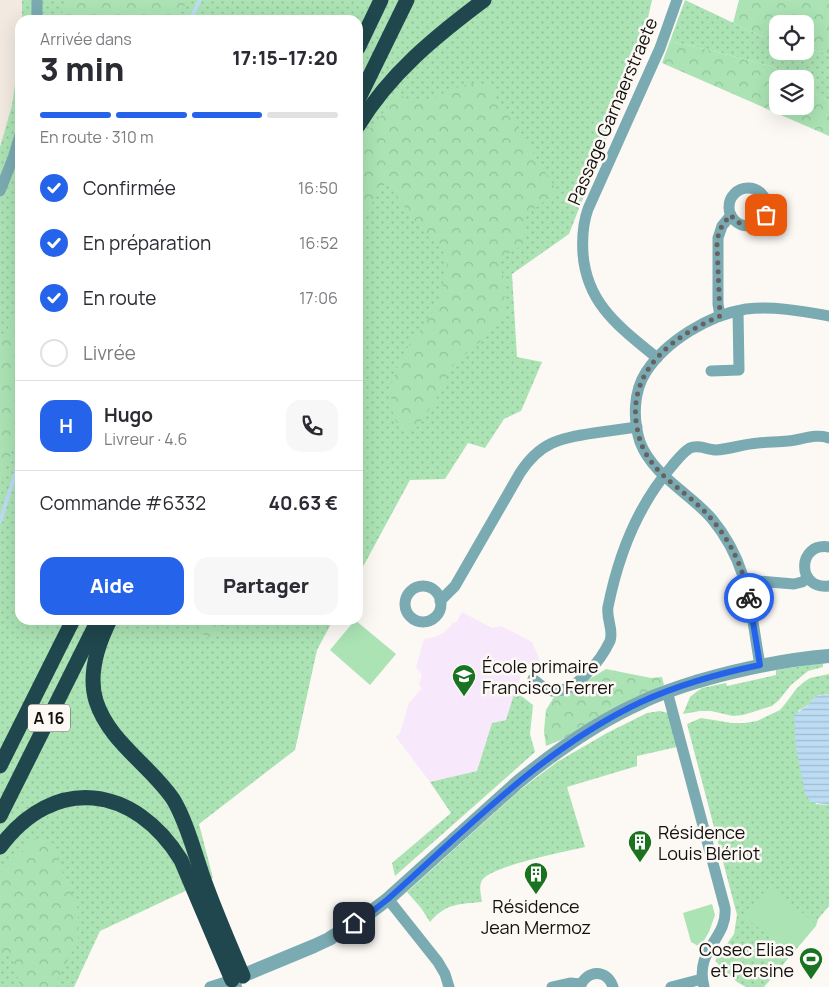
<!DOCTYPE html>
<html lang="fr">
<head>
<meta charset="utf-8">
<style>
	body { margin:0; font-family:Manrope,sans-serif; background:#f7f7f7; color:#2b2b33; height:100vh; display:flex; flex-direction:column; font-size:19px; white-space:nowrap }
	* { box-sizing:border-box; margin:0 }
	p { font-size:16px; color:#7c7c81 }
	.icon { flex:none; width:28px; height:28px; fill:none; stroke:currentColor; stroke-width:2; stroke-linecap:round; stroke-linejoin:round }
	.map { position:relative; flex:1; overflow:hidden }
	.panel { position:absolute; left:15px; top:15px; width:348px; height:610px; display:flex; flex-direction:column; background:#fff; border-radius:15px; box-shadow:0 5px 20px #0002 }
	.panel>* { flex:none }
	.buttons { position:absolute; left:769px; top:15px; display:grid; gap:10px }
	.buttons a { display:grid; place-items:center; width:45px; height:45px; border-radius:10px; background:#fff; box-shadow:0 5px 20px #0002; font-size:25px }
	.pin { position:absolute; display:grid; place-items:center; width:42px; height:42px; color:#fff; margin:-21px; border-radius:10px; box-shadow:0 2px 8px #0006 }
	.courier { position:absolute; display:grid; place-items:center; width:50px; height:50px; margin:-25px; border:4px solid #2563eb; border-radius:50%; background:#fff; color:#222; box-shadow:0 1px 6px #0007 }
	.overview em { font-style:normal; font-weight:800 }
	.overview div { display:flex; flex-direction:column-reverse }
	.overview { display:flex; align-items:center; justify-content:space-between; height:85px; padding:0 25px }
	h1 { font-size:32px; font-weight:800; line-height:38px }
	.bar { display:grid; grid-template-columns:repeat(4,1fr); gap:8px 5px; align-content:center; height:60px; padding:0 25px }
	.bar i { height:6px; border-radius:4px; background:#e1e1e2 }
	.bar .selected { background:#2563eb }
	.bar p { grid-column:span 4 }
	.line { display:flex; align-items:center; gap:12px; padding:0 25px; border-top:1px solid #e1e1e2 }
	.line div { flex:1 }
	.round { display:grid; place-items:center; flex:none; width:52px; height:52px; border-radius:15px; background:#f7f7f7 }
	ol { padding:0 25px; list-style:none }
	li { display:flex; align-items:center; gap:15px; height:55px }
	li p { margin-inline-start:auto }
	li .icon { padding:5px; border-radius:50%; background:#2563eb; color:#fff; stroke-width:4 }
	li:last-child { color:#7c7c81 }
	li i { width:28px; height:28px; border:2px solid #e1e1e2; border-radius:50% }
	.cta { display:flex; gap:10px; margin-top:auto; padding:10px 25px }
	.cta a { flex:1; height:58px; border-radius:15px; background:#2563eb; color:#fff; font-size:20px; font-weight:800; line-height:58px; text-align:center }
	.cta a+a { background:#f7f7f7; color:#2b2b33 }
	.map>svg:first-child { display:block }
</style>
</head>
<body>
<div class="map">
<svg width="829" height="987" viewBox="0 0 829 987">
	<defs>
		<pattern id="grass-dots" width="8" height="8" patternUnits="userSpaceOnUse" patternTransform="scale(1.25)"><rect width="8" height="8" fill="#abe3b4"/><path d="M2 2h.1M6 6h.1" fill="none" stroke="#92c29a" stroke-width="1.8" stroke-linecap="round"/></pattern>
		<pattern id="forest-crowns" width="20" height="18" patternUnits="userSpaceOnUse" patternTransform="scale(1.25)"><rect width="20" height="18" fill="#abe3b4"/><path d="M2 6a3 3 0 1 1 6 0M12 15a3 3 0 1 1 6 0" fill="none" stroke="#92c29a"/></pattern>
		<pattern id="water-rules" width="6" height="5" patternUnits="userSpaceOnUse" patternTransform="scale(1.25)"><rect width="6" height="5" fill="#bcdcf3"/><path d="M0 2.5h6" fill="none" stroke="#a1bccf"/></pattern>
	</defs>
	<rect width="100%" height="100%" fill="#fcf8f4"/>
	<!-- built -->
	<path fill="#f2eae0" d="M0 0H22V20H20V50L12 105 0 147Z"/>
	<!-- education -->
	<path fill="#f8e8fb" d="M462 612 492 628 501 626 532 642 540 661 524 666 506 720 492 723 477 771 430 782 396 737 400 733 409 703 422 688 419 685 422 674 416 668 424 639 435 637 445 632 454 622 456 623Z"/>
	<!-- grass -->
	<g fill="url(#grass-dots)">
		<path d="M22 0H652L640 53 569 234 512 274 517 357 542 362 521 411 504 419 485 448 468 443 445 479 410 480 358 576V20H22Z"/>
		<path d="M685 0 761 36 777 41 778 51H805V48L822 52 829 56V101L810 91V84L805 81V79H801L770 66 717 52 670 41Z"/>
		<path d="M20 47V620H333L317 650 295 750 199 824 213 878 100 931 74 987H0V147L12 105Z"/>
		<path d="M823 663V667L808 671 791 685 779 700 772 706 743 715 733 716 711 711H700L683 714 690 697 695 693 702 688 726 683 727 686 776 675V670Z"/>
		<path d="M829 674V694L816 696 808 705 798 711 816 804 829 805V906L818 919 816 926 764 987H746L737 982 715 961 734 934 737 915 687 724 701 718 732 723H745L757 721 780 710 785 704 797 688 804 682 810 678Z"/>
		<path d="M515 691 533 705 530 734 535 752 395 876 392 863 451 813 430 782 477 771 492 723 506 720Z"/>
		<path d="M660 711 668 713 677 747 637 756V766L567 787 585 847C564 852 496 865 483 879 478 885 481 895 482 902 460 904 446 903 430 922L421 908 407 892 520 790 557 762 607 733 647 713Z"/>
	</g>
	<!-- forest -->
	<g fill="url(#forest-crowns)">
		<path d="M66 0H187L178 20H58L64 10Z"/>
		<path d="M739 0H829V56L822 52 805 48V24H778L777 41 761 36 733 23Z"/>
		<path d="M670 41 717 52 770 66 801 79H778V106H805V81L810 84V91L829 101V136L662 63Z"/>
		<path d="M479 83 492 87 499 105 514 122 557 191 524 217 526 243 499 259 504 279 505 312 481 341 454 364 435 401 416 428 405 430 394 419 391 402 392 383 399 363 409 345 425 324 439 301 447 265 441 244 422 230 386 182 358 224V152L367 133 398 94 415 103 430 99 464 85Z"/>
		<path d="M20 296V425L0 486V345L6 333Z"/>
		<path d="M197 620H228L221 632 207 638 200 631Z"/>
		<path d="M606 669 651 678 662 677 664 685 609 712 561 740 546 746 544 731 546 710 554 697 573 689Z"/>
		<path d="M39 838 55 844 61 869 78 908V940L67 962 53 987H21L19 983 13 959 7 953 0 961V874L33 840Z"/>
	</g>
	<!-- green -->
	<g fill="#abe3b4">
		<path d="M355 620 396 654 370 685 330 650Z"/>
		<path d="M769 887 814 922 790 953 745 917Z"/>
		<path d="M712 904 715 915 709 932 700 947 691 942 683 913Z"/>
	</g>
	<!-- water -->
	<path fill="url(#water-rules)" d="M829 694V805L811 802 805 794 796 747 794 715 808 705 816 696Z"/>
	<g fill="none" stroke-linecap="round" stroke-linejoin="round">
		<!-- stream -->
		<g stroke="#bcdcf3" stroke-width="4">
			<path d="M190 20 200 0"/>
			<path d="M0 522 20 459"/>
		</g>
		<!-- minor -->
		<g stroke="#7aaab2" stroke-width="11">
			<path d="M37 20V0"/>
			<circle cx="748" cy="207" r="19"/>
			<path d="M0 191 13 158 20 135"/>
			<path d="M720 316 718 304V238L722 226 731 215"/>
			<path d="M657 358C621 328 587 305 583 254 582 239 583 223 588 209L660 48 677 0"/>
			<path d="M711 371 739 370 738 311"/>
			<path d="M829 547C797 542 796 590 829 586"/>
			<path d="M745 580 794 584 802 582 808 578"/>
			<circle cx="423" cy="604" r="18"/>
			<path d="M440 601 455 586 520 473C540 442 560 438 594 433 608 431 622 429 637 427"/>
			<path d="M760 665C750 610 750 565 712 519 690 493 653 476 640 442 633 420 633 392 646 372 666 341 709 315 746 309 774 306 801 311 829 316"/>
			<path d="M533 679C539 684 545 690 552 691 576 693 601 660 610 641 614 630 606 619 608 607 618 557 638 505 672 466 677 460 683 452 690 448 698 444 708 450 716 450 730 449 744 444 758 443 768 442 778 442 788 441 802 440 815 433 829 438"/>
			<path d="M667 691 725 908C728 939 694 949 704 987"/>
			<path d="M388 899 438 962 445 974 449 987"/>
			<path d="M210 987 232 980"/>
			<path d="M552 987 570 983 581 984"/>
			<path d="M580 987C587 969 607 969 613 987"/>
			<path d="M671 987 702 979"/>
		</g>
		<!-- tertiary -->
		<path stroke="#7aaab2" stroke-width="14" d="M235 987 232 980 314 946 329 939 368 914 388 899 518 782C556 751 597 722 642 702 660 693 680 687 699 681 744 668 782 660 829 656"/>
		<!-- motorway -->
		<g stroke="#1f474d" stroke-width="15">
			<path d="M358 48 381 0"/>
			<path d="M358 100 407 0"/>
			<path d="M358 126C389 74 436 36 484 0"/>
			<path d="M110 620C98 644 88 675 96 701 109 742 150 765 173 799 186 820 195 854 203 877 215 911 229 943 243 976"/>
			<path d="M0 766 73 620"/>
			<path d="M0 816 98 620"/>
			<path d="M0 847C54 774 135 785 181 860L232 980"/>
		</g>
	</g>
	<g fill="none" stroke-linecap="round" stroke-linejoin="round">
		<!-- done -->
		<path stroke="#656260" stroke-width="5" stroke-dasharray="0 9" d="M749 598C743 564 725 530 699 506 683 491 662 478 650 460 641 448 638 435 636 421 630 367 676 335 720 316L717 244C718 231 722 224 731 215 740 229 757 228 766 215"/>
		<!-- route -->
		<path stroke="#2563eb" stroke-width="6" d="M354 923 374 910 388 899C468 828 543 748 641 702 678 685 721 673 760 665L749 598"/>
	</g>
	<!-- icons -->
	<defs>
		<g id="school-pin" transform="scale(1.25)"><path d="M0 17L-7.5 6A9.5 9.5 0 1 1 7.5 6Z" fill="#1a7320" stroke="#fcf8f4"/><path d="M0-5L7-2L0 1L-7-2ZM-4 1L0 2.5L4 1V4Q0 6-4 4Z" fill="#fff"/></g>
		<g id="building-pin" transform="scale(1.25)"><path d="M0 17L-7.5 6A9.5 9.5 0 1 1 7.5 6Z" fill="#1a7320" stroke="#fcf8f4"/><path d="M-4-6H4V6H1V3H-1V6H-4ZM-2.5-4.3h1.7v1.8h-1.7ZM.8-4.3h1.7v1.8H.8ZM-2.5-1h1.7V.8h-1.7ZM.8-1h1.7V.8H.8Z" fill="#fff"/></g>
		<g id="stadium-pin" transform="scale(1.25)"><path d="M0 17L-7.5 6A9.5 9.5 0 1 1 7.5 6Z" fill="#1a7320" stroke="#fcf8f4"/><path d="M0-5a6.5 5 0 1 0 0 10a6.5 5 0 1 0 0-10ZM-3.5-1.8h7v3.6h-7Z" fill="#fff"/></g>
	</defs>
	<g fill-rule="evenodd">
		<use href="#school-pin" x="464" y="676"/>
		<use href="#building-pin" x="640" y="842"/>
		<use href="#building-pin" x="536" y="874"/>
		<use href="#stadium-pin" x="811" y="959"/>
	</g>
	<g text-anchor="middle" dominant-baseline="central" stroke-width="5" stroke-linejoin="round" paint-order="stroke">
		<!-- shield labels -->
		<rect fill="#fcf8f4" stroke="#595654" stroke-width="1" x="28" y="704.5" width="42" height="27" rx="4"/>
		<g font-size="16" font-weight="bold" fill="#131110">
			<text x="49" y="718">A 16</text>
		</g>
		<!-- street labels -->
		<g font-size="18" fill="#131110" stroke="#fcf8f4">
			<text transform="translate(612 111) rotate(-67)">Passage Garnaerstraete</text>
		</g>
		<!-- poi labels -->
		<g font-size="18" fill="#131110" stroke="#fcf8f4" text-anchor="start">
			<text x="482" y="666">École primaire<tspan x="482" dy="21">Francisco Ferrer</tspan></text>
			<text x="658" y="832">Résidence<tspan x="658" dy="21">Louis Blériot</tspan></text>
			<text x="536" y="906" text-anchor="middle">Résidence<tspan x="536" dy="21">Jean Mermoz</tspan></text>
			<text x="794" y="949" text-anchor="end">Cosec Elias<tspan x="794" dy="21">et Persine</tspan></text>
		</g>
	</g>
</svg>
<div class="buttons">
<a><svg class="icon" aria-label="locate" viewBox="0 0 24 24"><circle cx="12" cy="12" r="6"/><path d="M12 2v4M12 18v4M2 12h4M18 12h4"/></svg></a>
<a><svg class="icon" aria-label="layers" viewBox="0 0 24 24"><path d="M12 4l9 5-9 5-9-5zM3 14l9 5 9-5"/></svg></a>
</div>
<div class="pin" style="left:766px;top:215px;background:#ea580c"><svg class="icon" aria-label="bag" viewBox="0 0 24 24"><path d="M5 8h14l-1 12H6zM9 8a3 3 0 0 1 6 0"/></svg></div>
<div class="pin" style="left:354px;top:923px;background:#1f2937"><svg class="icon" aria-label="home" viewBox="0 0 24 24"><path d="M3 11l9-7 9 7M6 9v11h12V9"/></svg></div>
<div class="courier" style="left:749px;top:598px"><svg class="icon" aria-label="bike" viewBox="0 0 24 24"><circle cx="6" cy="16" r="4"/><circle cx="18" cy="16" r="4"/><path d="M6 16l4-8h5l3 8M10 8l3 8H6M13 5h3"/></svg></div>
<section class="panel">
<div class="overview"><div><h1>3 min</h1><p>Arrivée dans</p></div><em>17:15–17:20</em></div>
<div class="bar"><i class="selected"></i><i class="selected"></i><i class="selected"></i><i></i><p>En route · 310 m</p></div>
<ol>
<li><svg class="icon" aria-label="check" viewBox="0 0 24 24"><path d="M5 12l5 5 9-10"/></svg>Confirmée<p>16:50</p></li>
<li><svg class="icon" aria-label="check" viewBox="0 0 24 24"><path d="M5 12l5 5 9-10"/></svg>En préparation<p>16:52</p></li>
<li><svg class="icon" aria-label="check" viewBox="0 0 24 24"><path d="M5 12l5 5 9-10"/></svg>En route<p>17:06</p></li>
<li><i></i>Livrée</li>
</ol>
<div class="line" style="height:90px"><b class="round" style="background:#2563eb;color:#fff">H</b><div><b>Hugo</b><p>Livreur · 4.6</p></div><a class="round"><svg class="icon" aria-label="phone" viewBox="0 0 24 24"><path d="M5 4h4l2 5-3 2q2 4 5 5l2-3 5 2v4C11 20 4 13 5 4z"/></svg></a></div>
<div class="line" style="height:65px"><div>Commande #6332</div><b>40.63 €</b></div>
<div class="cta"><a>Aide</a><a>Partager</a></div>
</section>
</div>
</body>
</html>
